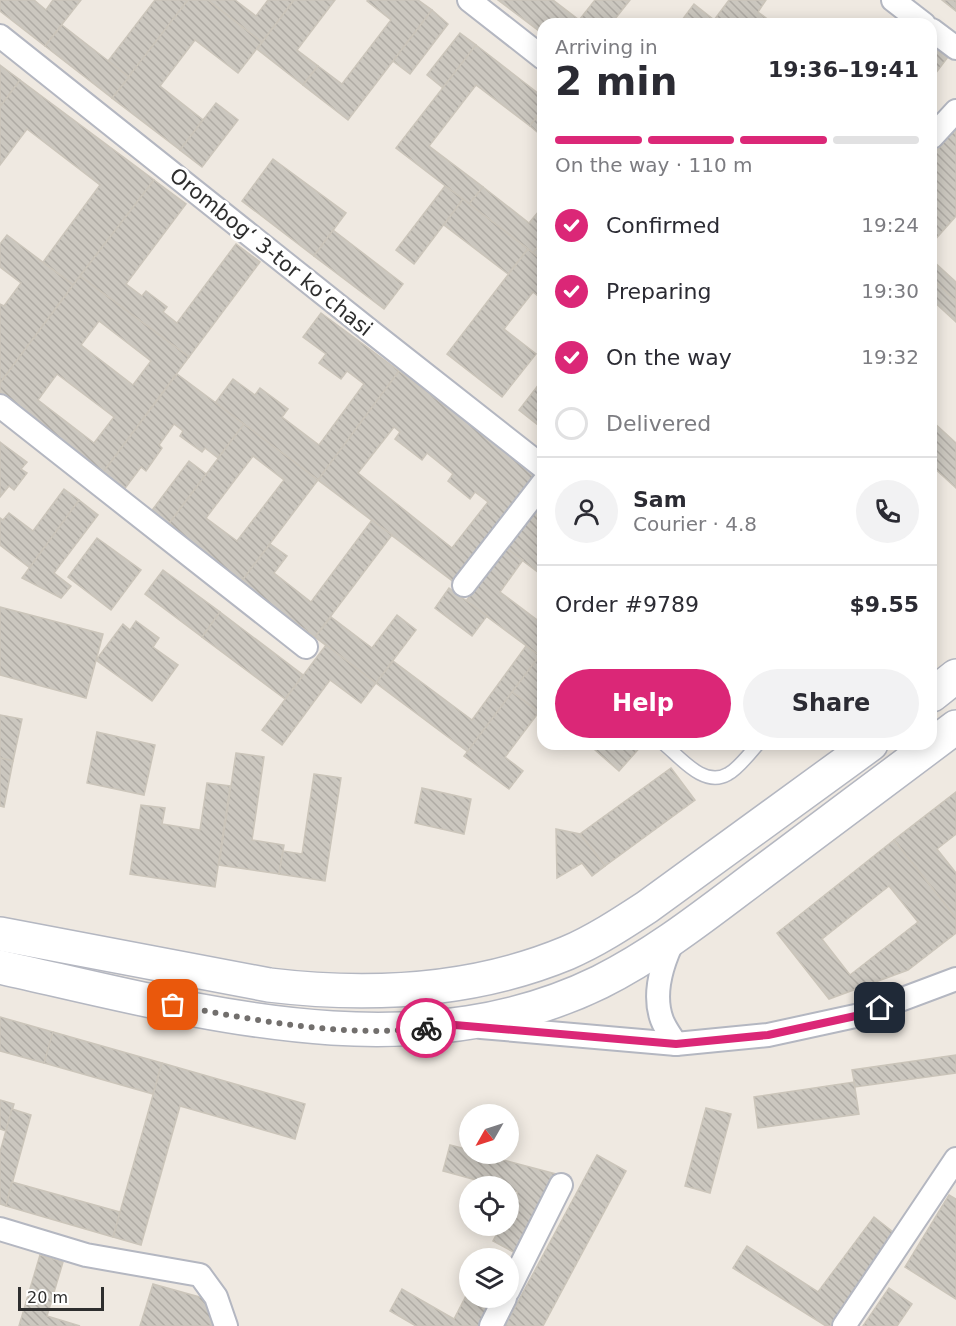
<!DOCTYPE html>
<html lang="en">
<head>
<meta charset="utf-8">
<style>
	body { margin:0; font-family:"DejaVu Sans",sans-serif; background:#f2f2f3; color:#2b2b33; height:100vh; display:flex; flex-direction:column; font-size:22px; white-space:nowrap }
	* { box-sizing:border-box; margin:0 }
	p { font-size:20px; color:#7c7c81 }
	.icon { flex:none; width:33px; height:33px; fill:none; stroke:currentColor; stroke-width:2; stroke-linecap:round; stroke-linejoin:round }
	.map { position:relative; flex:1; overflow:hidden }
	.side { position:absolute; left:537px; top:18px; width:400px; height:732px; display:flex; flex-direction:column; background:#fff; border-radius:18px; box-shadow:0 3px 15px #0003 }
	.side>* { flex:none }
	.needle { width:39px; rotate:231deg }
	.controls { position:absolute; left:459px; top:1104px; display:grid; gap:12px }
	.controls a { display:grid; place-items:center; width:60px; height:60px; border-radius:50%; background:#fff; box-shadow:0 3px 15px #0003; font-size:30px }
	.scale { position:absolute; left:18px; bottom:15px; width:86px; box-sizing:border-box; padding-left:6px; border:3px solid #2e2e2e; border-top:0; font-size:16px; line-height:21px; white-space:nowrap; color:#2e2e2e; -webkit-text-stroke:4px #fff; paint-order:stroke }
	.pin { position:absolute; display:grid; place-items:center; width:51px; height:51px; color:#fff; margin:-26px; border-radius:12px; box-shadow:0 3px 9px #0006 }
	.courier { position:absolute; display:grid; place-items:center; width:60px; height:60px; margin:-30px; border:4px solid #db2777; border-radius:50%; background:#fff; color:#222; box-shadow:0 2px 8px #0007 }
	.head em { font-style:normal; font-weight:700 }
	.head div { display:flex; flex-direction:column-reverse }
	.head { display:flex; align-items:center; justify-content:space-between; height:102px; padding:0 18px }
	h1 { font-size:39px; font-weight:700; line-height:45px }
	.bar { display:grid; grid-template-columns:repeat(4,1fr); gap:9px 6px; align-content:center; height:72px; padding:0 18px }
	.bar i { height:8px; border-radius:4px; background:#e1e1e2 }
	.bar .active { background:#db2777 }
	.bar p { grid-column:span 4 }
	.line { display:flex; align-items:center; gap:15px; padding:0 18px; border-top:2px solid #e1e1e2 }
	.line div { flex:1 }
	.round { display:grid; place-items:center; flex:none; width:63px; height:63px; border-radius:32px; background:#f2f2f3 }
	ol { padding:0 18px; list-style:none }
	li { display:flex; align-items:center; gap:18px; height:66px }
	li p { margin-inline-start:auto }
	li .icon { padding:6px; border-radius:50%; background:#db2777; color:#fff; stroke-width:4 }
	li:last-child { color:#7c7c81 }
	li i { width:33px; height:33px; border:3px solid #e1e1e2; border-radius:50% }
	.cta { display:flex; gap:12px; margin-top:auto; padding:12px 18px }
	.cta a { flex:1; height:69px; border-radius:36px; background:#db2777; color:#fff; font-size:24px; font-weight:700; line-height:69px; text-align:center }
	.cta a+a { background:#f2f2f3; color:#2b2b33 }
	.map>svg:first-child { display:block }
</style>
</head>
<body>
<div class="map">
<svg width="956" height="1326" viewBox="0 0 956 1326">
	<defs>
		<pattern id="building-back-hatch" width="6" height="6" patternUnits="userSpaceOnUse" patternTransform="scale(1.5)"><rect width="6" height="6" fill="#cbc7bf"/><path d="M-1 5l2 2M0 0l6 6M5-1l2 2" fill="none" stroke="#afaba4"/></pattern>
	</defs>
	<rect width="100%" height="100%" fill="#efe9e1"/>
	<!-- building -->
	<g fill="url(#building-back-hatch)" stroke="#cbc5ba" stroke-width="1.5" fill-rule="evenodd">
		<path d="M0 0H34L46 10 53 0H81L45 46 0 11Z"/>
		<path d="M155 0H188L129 77 108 61Z"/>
		<path d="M188 0H208L262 42 238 73 195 40 160 86 203 120 180 150 112 98Z"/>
		<path d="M208 0H235L256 16 268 0H294L262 42Z"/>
		<path d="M294 0H335L297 50 318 66 303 85 257 49Z"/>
		<path d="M368 0H418L432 10 348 120 303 85 318 66 342 84 391 20 367 1Z"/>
		<path d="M498 0H553L579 20 576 24H543V34Z"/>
		<path d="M595 0H630L611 24H576Z"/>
		<path d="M729 0H766L758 12 774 24H720L714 20Z"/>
		<path d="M942 0H956V11Z"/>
		<path d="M694 4 714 20 711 24H679Z"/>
		<path d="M432 10 448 24 410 74 393 61Z"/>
		<path d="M62 25 129 77 112 98 45 46Z"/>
		<path d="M460 33 476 45 443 88 427 75Z"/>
		<path d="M476 45 543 97V108L530 126 476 85 429 146 483 187 469 204 396 148Z"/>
		<path d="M932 45 948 57 932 78Z"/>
		<path d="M0 65 20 80 0 107Z"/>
		<path d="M20 80 154 180 73 285 43 262 100 185 27 129 0 165V107Z"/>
		<path d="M216 103 238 120 202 167 180 150Z"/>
		<path d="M543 108V137L530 126Z"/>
		<path d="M956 128V216L932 243V156Z"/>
		<path d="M273 159 346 213 314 256 242 201Z"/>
		<path d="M154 180 186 204 126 284 142 296 146 291 167 307 163 312 177 323 236 244 260 262 189 357 80 276Z"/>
		<path d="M445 186 463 199 414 264 396 250Z"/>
		<path d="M483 187 529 223 543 206V240L533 253 469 204Z"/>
		<path d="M463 199 528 249 508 274 444 225Z"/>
		<path d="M333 230 403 284 384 309 314 256Z"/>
		<path d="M7 235 73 285 0 383V304L4 306 21 283 0 267V244Z"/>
		<path d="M543 240V261L533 253Z"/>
		<path d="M528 249 543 261V300L533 292 504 329 536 354 502 397 447 354Z"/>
		<path d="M932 260 956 282V301L932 279Z"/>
		<path d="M80 276 189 357 101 475 0 399V383ZM99 321 151 361 133 385 81 345ZM57 374 114 417 94 443 38 400Z"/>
		<path d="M932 279 956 301V322L932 300Z"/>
		<path d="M321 313 399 371 318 480 215 403 233 379 255 395 260 388 288 409 282 417 319 445 364 384 347 371 341 379 319 363 326 354 303 337Z"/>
		<path d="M399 371 540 477 459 586 318 480ZM394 427 400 432 395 439 422 460 427 453 453 474 448 481 470 499 475 492 488 502 452 548 358 473Z"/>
		<path d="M177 374 244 424 218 458 205 448 202 452 180 436 183 431 174 424 159 445 162 448 146 471 141 467 123 491 101 475Z"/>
		<path d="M543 379V429L519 410Z"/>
		<path d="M932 421 956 443V488L932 466Z"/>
		<path d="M244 424 318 480 241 582 167 526ZM253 456 284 480 237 541 206 518Z"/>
		<path d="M0 442 27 462 21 469 27 473 14 490 9 486 0 497Z"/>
		<path d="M189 461 206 474 167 526 150 513Z"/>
		<path d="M64 489 79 500 30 568 0 545V518L3 520 9 513 33 531Z"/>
		<path d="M543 497V576L506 548Z"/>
		<path d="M79 500 98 515 54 573 71 586 61 598 22 578Z"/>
		<path d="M372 520 392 535 315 637 241 582 270 544 287 556 274 573 311 602Z"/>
		<path d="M97 538 141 570 111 610 68 577Z"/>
		<path d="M506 548 523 560 500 592 540 622 543 618V651L540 656 466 601Z"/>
		<path d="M163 570 220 612 202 637 145 594Z"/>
		<path d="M449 588 487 616 472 636 435 608Z"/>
		<path d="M0 607 103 634 86 698 0 675Z"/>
		<path d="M220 612 303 675 285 699 202 637Z"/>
		<path d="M397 615 416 630 376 683 315 637 331 617 372 648Z"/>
		<path d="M136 621 159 638 153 647 178 665 152 701 96 660 123 624 130 630Z"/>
		<path d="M326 645 376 683 361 703 330 680 282 745 262 730Z"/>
		<path d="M526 646 540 656 468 752 376 683 393 661 472 720Z"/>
		<path d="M543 651V706L539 712 512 692Z"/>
		<path d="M512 692 539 712 505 757 523 771 509 789 464 756Z"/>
		<path d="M0 715 22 719 13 761 0 758Z"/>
		<path d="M97 732 155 745 144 795 87 783Z"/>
		<path d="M601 744H643L619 771 595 750Z"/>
		<path d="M236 753 264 757 252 840 284 845 279 874 219 865Z"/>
		<path d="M0 758 13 761 4 807 0 806Z"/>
		<path d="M671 768 695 800 605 866 580 834Z"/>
		<path d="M314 774 341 778 325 881 279 874 283 851 302 854Z"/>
		<path d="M207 783 230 786 215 887 130 874 141 805 165 808 162 824 200 830Z"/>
		<path d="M422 788 471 799 464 834 415 823Z"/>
		<path d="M956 792V834L937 849 956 873V918L894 840Z"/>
		<path d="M556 829 580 834 605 866 592 876 582 863 557 878Z"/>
		<path d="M894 840 956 918V933L908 970 829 999 777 933ZM889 886 918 922 850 975 822 939Z"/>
		<path d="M0 1017 53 1032 44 1063 0 1051Z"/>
		<path d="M53 1032 162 1063 153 1094 44 1063Z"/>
		<path d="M956 1055V1073L855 1087 852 1070Z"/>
		<path d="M162 1063 305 1104 295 1139 180 1106 141 1245 113 1237Z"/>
		<path d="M854 1082 859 1114 758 1128 754 1097Z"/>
		<path d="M0 1100 14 1104 6 1131 0 1129Z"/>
		<path d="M706 1108 731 1114 710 1193 685 1186Z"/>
		<path d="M12 1109 31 1115 6 1206 0 1204V1152Z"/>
		<path d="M450 1145 470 1150V1154H481L560 1175 519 1255 493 1241 501 1226H508V1211L518 1192 508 1189V1186H498L443 1171Z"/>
		<path d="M597 1155 626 1171 543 1326H505Z"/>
		<path d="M12 1182 120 1212 113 1237 6 1206Z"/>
		<path d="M949 1195 956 1199V1299L905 1267Z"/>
		<path d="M874 1217 898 1236 830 1326H826L733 1268 747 1246 818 1292Z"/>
		<path d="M40 1255 63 1262 47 1316 80 1326H19Z"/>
		<path d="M153 1284 203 1298 221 1326H140Z"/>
		<path d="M470 1288V1298H498L484 1326H416L390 1311 402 1289 454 1319Z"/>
		<path d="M889 1288 912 1304 897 1326H863Z"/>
	</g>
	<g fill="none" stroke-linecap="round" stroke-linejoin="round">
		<!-- lane casing -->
		<g stroke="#b4b7c1" stroke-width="15">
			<path id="lane" d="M664 744C681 758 704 788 728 774 738 769 750 753 758 744"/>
		</g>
		<!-- street casing -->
		<g stroke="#b4b7c1" stroke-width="26">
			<g id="street">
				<path d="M469 0 543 58"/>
				<path d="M893 0 924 24"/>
				<path d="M932 30 956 48"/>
				<path d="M0 36 374 334 543 467"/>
				<path d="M932 137 956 111"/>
				<path d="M0 406 306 647"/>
				<path d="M464 585 543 483"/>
				<path d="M675 937C663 961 652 993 662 1020 665 1028 671 1036 676 1044"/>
				<path d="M481 1027 676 1044 768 1035 860 1015 956 979"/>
				<path d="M0 1229 86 1255 200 1275 216 1297 226 1326"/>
				<path d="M508 1291 561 1185"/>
				<path d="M491 1326 505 1298"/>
				<path d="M844 1326 956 1159"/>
			</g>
		</g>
		<!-- secondary casing -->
		<g stroke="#b4b7c1" stroke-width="36">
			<g id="secondary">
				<path d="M932 695 956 676"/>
				<path d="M0 934 269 985C369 997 473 992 567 953 595 941 621 924 647 907L871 744"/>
				<path d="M0 967C194 1010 410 1075 600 982 658 953 709 912 761 873 826 824 891 776 956 727"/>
			</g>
		</g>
		<!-- lane -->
		<use href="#lane" stroke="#fff" stroke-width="12"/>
		<!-- street -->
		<use href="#street" stroke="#fff" stroke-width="22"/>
		<!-- secondary -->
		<use href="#secondary" stroke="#fff" stroke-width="33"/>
	</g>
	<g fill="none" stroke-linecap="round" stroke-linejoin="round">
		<!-- done -->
		<path stroke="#726f6d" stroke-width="6" stroke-dasharray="0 10.8" d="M173 1005C256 1020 342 1038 426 1028"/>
		<!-- route -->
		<path stroke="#db2777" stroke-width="8" d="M426 1028 455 1025 676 1044 768 1035 860 1015 880 1008"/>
	</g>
	<g text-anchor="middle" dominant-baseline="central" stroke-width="6" stroke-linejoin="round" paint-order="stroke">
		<!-- street labels -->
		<g font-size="21" fill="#2e2e2e" stroke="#fff">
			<text transform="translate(271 252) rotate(39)">Orombogʻ 3-tor koʻchasi</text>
		</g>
	</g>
</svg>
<div class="controls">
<a><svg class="needle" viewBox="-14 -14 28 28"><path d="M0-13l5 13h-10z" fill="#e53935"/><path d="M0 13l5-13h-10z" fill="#7c7c81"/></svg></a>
<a><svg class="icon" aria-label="locate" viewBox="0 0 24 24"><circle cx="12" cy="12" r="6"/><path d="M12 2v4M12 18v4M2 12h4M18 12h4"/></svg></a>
<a><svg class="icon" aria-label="layers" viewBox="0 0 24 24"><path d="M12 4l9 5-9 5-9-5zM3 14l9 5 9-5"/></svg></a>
</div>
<div class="scale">20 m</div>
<div class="pin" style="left:173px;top:1005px;background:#ea580c"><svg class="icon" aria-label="bag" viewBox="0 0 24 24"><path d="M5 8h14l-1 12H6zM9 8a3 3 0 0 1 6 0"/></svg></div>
<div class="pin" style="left:880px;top:1008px;background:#1f2937"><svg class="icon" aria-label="home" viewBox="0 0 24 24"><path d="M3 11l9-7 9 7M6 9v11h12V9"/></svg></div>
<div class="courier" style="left:426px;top:1028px"><svg class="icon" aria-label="bike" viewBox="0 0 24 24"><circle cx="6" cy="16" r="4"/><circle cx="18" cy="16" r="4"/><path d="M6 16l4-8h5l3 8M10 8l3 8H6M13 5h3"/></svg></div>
<section class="side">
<div class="head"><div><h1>2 min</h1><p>Arriving in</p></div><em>19:36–19:41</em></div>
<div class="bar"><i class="active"></i><i class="active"></i><i class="active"></i><i></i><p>On the way · 110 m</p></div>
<ol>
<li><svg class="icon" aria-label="check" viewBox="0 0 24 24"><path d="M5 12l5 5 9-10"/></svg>Confirmed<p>19:24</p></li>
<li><svg class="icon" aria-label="check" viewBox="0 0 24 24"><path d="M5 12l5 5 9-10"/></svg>Preparing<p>19:30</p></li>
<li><svg class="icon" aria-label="check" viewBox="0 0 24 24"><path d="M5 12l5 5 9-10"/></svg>On the way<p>19:32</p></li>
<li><i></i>Delivered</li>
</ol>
<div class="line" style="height:108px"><a class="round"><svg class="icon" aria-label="person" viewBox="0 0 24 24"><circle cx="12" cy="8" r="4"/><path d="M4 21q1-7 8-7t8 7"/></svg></a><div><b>Sam</b><p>Courier · 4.8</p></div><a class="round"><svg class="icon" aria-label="phone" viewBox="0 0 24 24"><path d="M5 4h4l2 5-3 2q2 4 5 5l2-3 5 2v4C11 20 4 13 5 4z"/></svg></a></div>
<div class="line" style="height:78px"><div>Order #9789</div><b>$9.55</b></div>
<div class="cta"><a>Help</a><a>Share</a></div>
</section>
</div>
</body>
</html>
